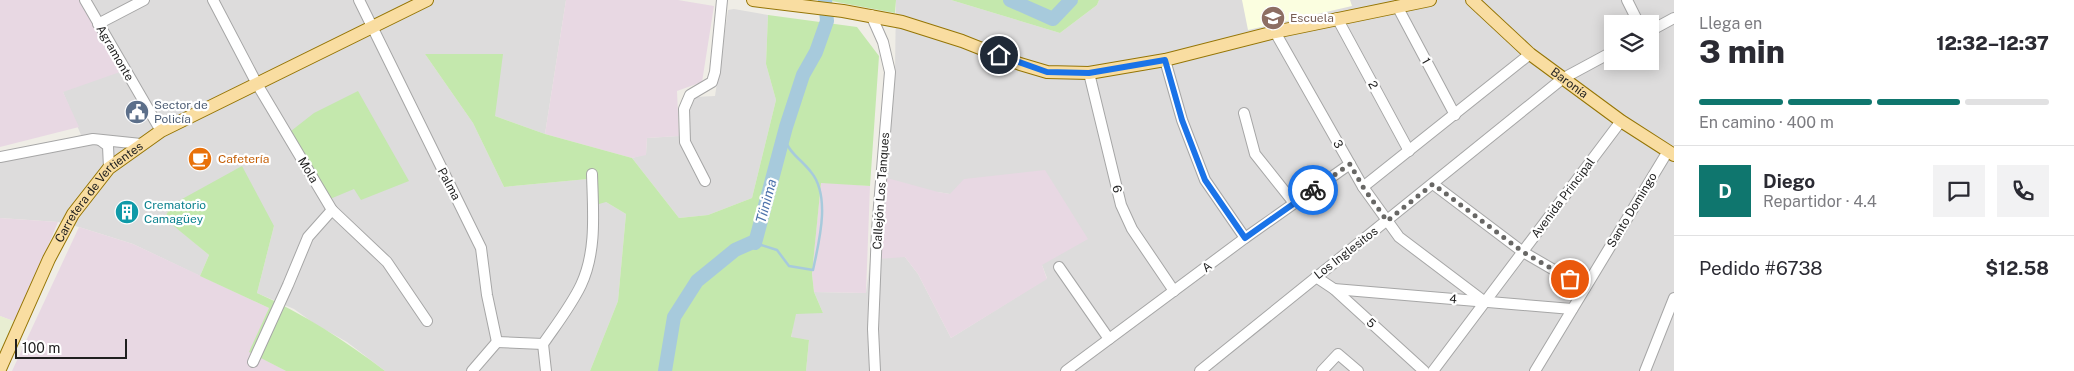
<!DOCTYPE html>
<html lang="es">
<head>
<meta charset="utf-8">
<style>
	body { margin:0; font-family:"Public Sans",sans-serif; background:#f2f2f3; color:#2b2b33; height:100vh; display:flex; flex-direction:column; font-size:19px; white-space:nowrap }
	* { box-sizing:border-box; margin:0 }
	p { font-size:16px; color:#7c7c81 }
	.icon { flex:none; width:28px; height:28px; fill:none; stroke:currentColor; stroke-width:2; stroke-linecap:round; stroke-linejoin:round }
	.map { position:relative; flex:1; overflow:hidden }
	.details { display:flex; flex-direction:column; background:#fff; width:400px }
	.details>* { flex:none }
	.buttons { position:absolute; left:1604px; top:15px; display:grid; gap:10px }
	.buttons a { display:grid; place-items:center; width:55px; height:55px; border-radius:0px; background:#fff; box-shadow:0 2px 12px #0003; font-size:25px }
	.scale { position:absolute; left:15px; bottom:12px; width:112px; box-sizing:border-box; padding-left:5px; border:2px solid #1f1f1f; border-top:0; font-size:14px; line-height:18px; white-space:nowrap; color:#1f1f1f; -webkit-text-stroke:4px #fff; paint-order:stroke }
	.pin { position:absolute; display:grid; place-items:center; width:42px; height:42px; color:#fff; margin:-21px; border:2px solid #fff; border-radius:50%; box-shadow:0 1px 5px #0007 }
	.courier { position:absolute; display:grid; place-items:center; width:50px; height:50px; margin:-25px; border:4px solid #1a73e8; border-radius:50%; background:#fff; color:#222; box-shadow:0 1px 6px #0007 }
	.headline em { font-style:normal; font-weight:800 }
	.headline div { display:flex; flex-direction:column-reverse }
	.headline { display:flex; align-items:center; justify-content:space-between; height:85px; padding:0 25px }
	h1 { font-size:32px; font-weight:800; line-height:38px }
	.bar { display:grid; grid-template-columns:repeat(4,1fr); gap:8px 5px; align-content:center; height:60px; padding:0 25px }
	.bar i { height:6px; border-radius:4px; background:#e1e1e2 }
	.bar .selected { background:#0f766e }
	.bar p { grid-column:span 4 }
	.line { display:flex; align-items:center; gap:12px; padding:0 25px; border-top:1px solid #e1e1e2 }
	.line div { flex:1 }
	.round { display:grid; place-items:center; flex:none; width:52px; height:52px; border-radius:0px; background:#f2f2f3 }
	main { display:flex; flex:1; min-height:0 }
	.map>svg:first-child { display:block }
</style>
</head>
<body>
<main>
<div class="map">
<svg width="1674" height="371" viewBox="0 0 1674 371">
	<rect width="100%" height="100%" fill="#efede6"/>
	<!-- residential -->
	<g fill="#dddcdc" fill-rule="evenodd">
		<path d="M81 0H566L545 134 495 116 468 54H425L473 123 504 187 588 179 606 202 626 214 618 301 590 371H385L347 342 315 324 294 309 257 293 274 226 165 218 209 255 200 276 133 244 79 227 58 222 0 218V159L81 135 63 92Z"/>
		<path d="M896 0H951L1060 33 1097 5 1099 0H1674V371H806L809 340 791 338 795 313H823L814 292 866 293 895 71ZM1612 24H1650V61H1612ZM938 192 950 194 1042 265 1047 278 951 338 918 274 905 257Z"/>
		<path d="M734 9 768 15 766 64 776 100 752 198 708 215 679 218 632 158 646 154 647 138 678 136 688 132 689 112 695 97 715 96 728 10Z"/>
	</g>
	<!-- industrial -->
	<g fill="#e8d8e3">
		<path d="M0 0H81L120 72 63 92 79 127 0 147Z"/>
		<path d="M566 0H678L714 6 702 82 677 91 679 136 647 138 646 155 632 158 545 134Z"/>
		<path d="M1045 170 1088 239 1042 265 1047 279 951 338 918 274 905 257 878 259 887 178 938 192 950 194 964 179Z"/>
		<path d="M821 182 870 186 866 293 814 292 812 274Z"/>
		<path d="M0 218 58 222 16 322 0 316Z"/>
		<path d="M79 227 133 244 269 308 250 352 286 371H12Z"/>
	</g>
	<!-- education -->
	<path fill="#fbfee0" d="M1242 0H1350L1352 6 1248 30Z"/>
	<!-- farmland -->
	<path fill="#e8eed2" d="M0 316 16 322 0 357Z"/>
	<!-- grass -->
	<g fill="#c4e8ad">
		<path d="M826 0H896L895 13Z"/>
		<path d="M951 0H1099L1097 5 1060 33Z"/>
		<path d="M768 15 857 27 879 56 870 186 821 183 812 274 814 292 823 313 796 314 791 337 809 340 806 371H590L618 301 626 214 606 202 592 206 588 179 504 187 473 123 425 54H503L495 116 545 134 632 158 679 218 708 215 752 198 776 100 766 64Z"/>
		<path d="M358 91 409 181 361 200 354 189 330 199 291 131 314 113Z"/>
		<path d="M242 166 274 226 257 293C304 314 344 340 385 371H286L249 352 269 308 200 276 209 255 164 218 173 204Z"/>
	</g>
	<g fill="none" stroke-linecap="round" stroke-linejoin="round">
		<!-- stream -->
		<path stroke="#a7cadc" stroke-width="2.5" d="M755 243 777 250 789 266 813 270C819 242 831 196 811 172 801 159 791 155 784 139"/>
		<!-- river -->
		<g stroke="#a7cadc" stroke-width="14">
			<path d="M1010 0 1053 19 1071 0"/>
			<path d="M665 371 674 317 697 281 735 250 753 242 755 243 786 127 803 75 816 52 827 21 825 0"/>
		</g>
		<!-- minor casing -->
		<g stroke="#a6a6a6" stroke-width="12">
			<g id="minor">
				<path d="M85 0 161 131"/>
				<path d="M213 0 257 84 332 210 387 262 427 321"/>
				<path d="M359 0 481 248 487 295 497 342"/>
				<path d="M1627 0 1639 24"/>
				<path d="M1397 6 1455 115"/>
				<path d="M871 15 883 42 890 72 877 230 873 329 875 371"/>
				<path d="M1337 18 1409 151"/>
				<path d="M98 24 144 0"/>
				<path d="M1650 31 1674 18"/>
				<path d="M1275 32 1363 187 1399 237 1485 302"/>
				<path d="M1165 60 1182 120 1205 180 1245 238"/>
				<path d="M1089 73 1121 205 1132 229 1174 291"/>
				<path d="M1244 113 1255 154 1294 203"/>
				<path d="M100 140 108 146 109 168"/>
				<path d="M0 157 93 139 141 144"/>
				<path d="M705 181 685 142 684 109 690 95 712 82 715 72 722 0"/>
				<path d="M1433 184 1523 252 1585 288"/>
				<path d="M1363 187 1530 54"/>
				<path d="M1059 267 1109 339"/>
				<path d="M1316 277 1334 289 1424 371"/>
				<path d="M1334 289 1572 309"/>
				<path d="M497 342 543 344"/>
				<path d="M253 362 288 285 308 237 332 210"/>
				<path d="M472 371 497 342"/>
				<path d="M546 371 543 344C556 325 571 306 581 285 597 251 593 211 592 174"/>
				<path d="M1066 371 1245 238 1350 164"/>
				<path d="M1200 371 1562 79 1612 52"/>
				<path d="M1322 371 1338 354 1358 371"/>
				<path d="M1433 371 1621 121"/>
				<path d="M1535 371 1668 151"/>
				<path d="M1645 371 1674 298"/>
			</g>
		</g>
		<!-- major casing -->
		<g stroke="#957505" stroke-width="14">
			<g id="major">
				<path d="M753 0 843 11 902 22 962 41 1020 64 1047 72 1089 73 1165 60 1275 32 1430 0"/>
				<path id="s1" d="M1472 0 1530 54 1621 121 1674 155"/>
				<path id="s2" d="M0 369 49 259 73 214 109 168 161 131 427 0"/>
			</g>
		</g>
		<!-- minor -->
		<use href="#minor" stroke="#fff" stroke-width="10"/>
		<!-- major -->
		<use href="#major" stroke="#f9dda1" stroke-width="12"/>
	</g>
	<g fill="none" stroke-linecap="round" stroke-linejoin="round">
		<!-- done -->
		<path stroke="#686765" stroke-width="5" stroke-dasharray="0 9" d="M1313 190 1350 164 1363 187 1387 221 1433 184 1523 252 1570 279"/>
		<!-- route -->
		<path stroke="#1a73e8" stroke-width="6" d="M999 55 1047 72 1089 73 1165 60 1182 120 1205 180 1245 238 1313 190"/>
	</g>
	<!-- icons -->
	<defs>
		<g id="school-disc" transform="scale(1.25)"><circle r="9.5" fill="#8d6e63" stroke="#fff"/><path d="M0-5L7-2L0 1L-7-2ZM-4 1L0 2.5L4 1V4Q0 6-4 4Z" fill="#fff"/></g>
		<g id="civic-disc" transform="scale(1.25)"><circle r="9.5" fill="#5c6f8a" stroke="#fff"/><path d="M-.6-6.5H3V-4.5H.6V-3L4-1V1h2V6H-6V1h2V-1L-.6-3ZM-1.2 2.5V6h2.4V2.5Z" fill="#fff"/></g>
		<g id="cafe-disc" transform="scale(1.25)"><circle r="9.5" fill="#e8710a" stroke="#fff"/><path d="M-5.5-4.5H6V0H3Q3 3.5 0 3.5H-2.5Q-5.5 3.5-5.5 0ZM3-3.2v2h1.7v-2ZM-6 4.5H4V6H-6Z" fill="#fff"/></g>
		<g id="building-disc" transform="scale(1.25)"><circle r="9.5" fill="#0f9aa8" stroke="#fff"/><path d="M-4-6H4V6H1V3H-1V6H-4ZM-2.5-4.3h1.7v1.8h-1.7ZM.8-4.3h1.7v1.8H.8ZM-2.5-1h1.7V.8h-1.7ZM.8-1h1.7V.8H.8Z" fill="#fff"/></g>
	</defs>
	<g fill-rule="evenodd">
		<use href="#school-disc" x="1273" y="18"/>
		<use href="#civic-disc" x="137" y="112"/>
		<use href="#cafe-disc" x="200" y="159"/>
		<use href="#building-disc" x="127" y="212"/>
	</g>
	<g text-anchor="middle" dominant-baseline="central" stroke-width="4.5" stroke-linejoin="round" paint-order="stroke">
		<!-- education labels -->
		<g font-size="12" fill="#785e54" stroke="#fff" text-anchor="start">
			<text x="1290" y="18">Escuela</text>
		</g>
		<!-- street labels -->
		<g font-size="12" fill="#1f1f1f" stroke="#fff">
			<text transform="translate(115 53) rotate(60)">Agramonte</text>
			<text transform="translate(1426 61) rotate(61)">1</text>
			<text stroke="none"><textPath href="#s1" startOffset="128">Baronía</textPath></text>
			<text transform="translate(1373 85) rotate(61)">2</text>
			<text transform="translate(1338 144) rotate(61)">3</text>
			<text transform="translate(308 170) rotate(59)">Mola</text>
			<text transform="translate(449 184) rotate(62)">Palma</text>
			<text transform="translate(1117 189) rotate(77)">6</text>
			<text transform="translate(881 191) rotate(-86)">Callejón Los Tanques</text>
			<text stroke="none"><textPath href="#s2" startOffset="205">Carretera de Vertientes</textPath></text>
			<text transform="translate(1563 198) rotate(-53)">Avenida Principal</text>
			<text transform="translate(1632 210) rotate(-59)">Santo Domingo</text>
			<text transform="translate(1346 253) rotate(-38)">Los Inglesitos</text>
			<text transform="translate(1207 267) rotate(-37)">A</text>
			<text transform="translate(1453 299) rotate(5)">4</text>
			<text transform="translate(1371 323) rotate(42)">5</text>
		</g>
		<!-- service labels -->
		<g font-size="12" fill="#4e5e75" stroke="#fff" text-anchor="start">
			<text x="154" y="105">Sector de<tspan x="154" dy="14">Policía</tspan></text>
		</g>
		<!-- food labels -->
		<g font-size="12" fill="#c56008" stroke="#fff" text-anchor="start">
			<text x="218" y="159">Cafetería</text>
		</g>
		<!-- culture labels -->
		<g font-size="12" fill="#0d838f" stroke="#fff" text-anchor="start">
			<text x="144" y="205">Crematorio<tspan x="144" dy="14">Camagüey</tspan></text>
		</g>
		<!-- water labels -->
		<g font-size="14" font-style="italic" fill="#4e73ac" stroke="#fff">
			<text transform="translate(766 201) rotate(-75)">Tíinima</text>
		</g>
	</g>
</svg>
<div class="buttons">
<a><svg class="icon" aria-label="layers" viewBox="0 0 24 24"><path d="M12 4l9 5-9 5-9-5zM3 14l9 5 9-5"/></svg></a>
</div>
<div class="scale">100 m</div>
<div class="pin" style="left:1570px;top:279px;background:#ea580c"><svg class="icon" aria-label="bag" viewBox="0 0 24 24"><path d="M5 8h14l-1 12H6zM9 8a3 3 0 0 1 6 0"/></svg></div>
<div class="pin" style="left:999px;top:55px;background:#1f2937"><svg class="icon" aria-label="home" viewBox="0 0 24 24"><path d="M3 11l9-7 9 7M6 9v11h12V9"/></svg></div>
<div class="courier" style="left:1313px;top:190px"><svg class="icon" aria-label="bike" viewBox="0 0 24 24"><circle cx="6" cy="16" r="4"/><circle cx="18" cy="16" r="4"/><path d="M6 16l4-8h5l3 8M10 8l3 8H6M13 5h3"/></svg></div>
</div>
<section class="details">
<div class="headline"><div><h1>3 min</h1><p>Llega en</p></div><em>12:32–12:37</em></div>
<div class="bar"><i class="selected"></i><i class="selected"></i><i class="selected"></i><i></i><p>En camino · 400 m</p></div>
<div class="line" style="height:90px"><b class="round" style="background:#0f766e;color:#fff">D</b><div><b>Diego</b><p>Repartidor · 4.4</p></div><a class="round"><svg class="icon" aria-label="chat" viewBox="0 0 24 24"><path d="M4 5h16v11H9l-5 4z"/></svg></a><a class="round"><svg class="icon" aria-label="phone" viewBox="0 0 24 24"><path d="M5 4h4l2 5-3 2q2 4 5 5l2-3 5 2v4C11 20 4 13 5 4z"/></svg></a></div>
<div class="line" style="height:65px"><div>Pedido #6738</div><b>$12.58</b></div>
</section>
</main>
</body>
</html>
